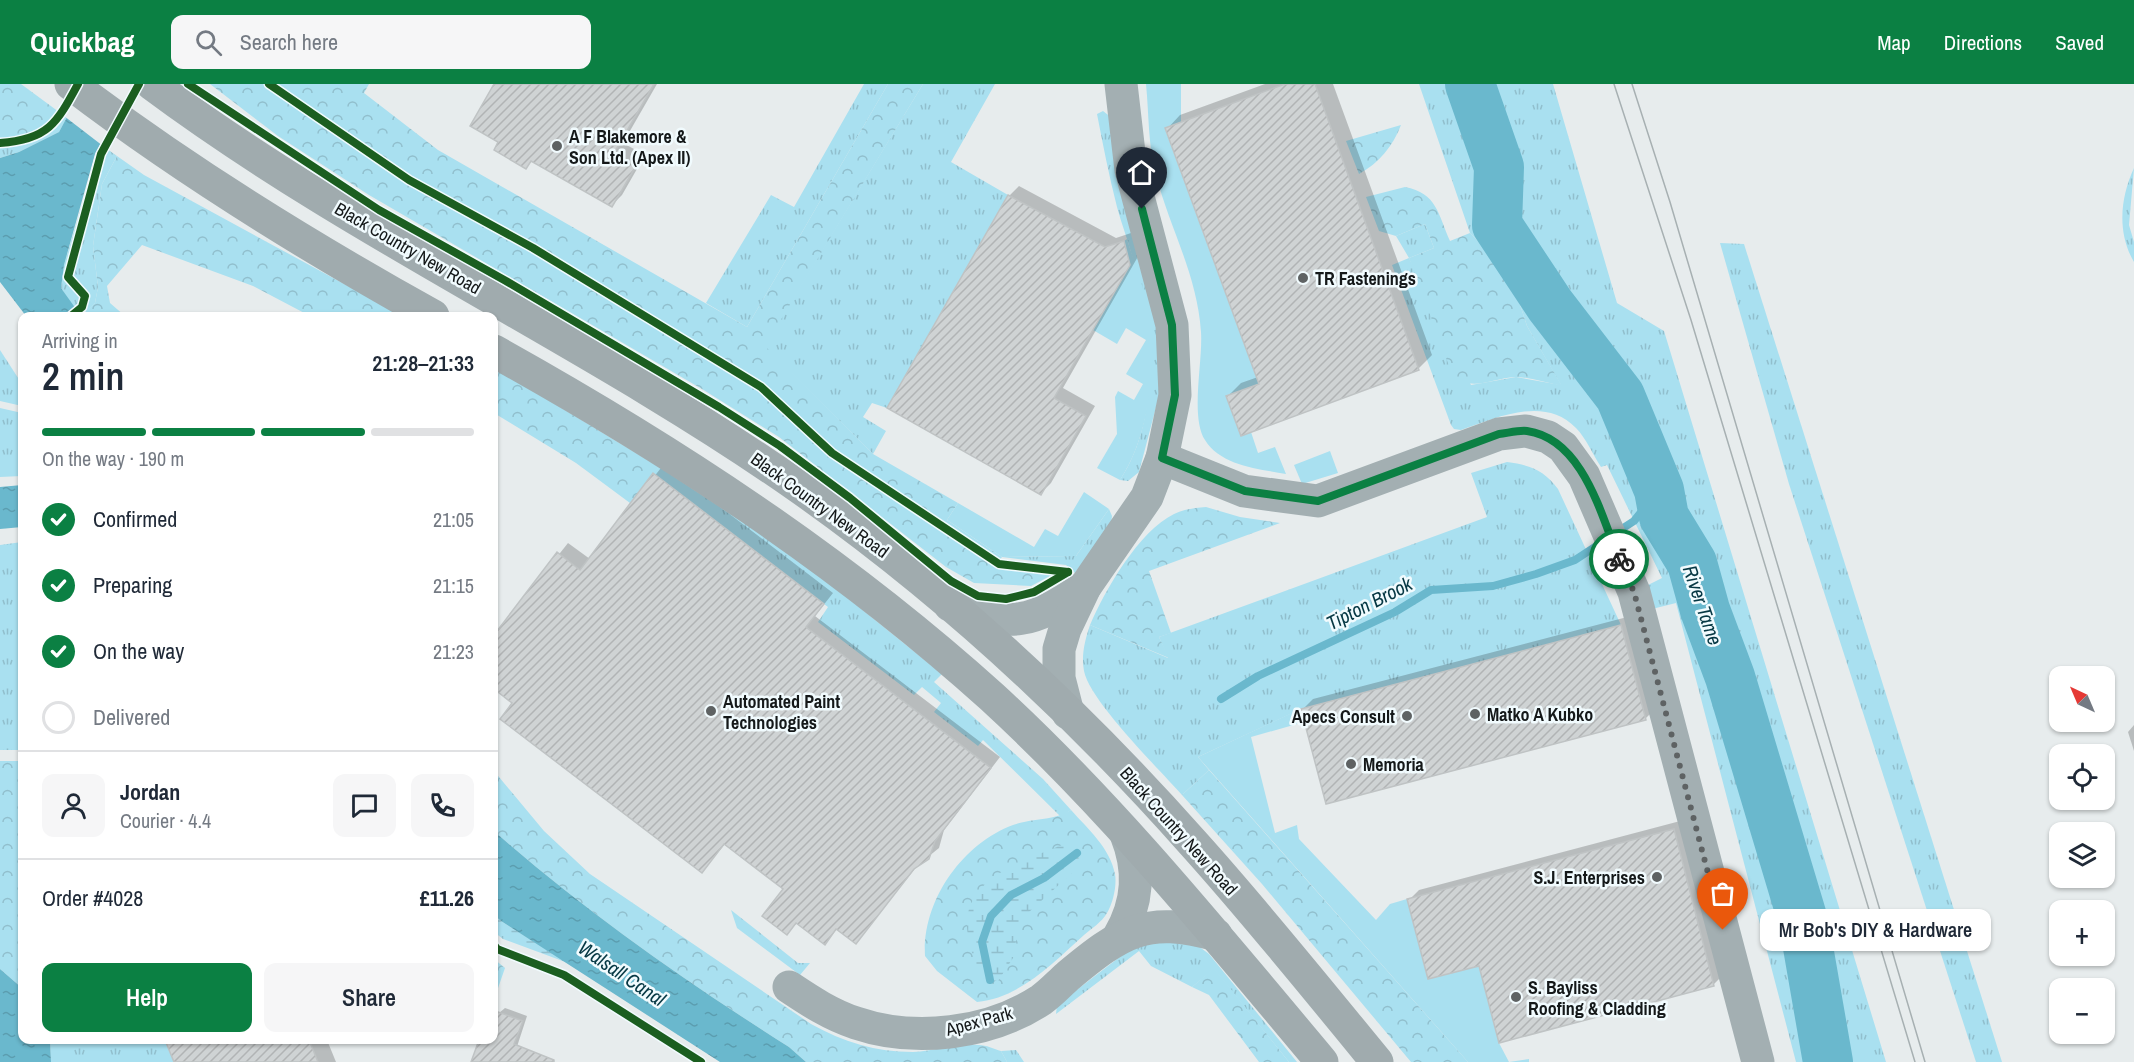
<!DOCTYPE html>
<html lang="en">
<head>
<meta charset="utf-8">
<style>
	body { margin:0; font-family:"Archivo Narrow",sans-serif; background:#f6f6f7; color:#1f2937; height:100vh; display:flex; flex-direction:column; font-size:22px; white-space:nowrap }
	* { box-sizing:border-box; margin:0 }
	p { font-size:20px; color:#747a83 }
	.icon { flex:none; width:33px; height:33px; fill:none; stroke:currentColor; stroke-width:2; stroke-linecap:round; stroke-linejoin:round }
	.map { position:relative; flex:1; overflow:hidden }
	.side { position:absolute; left:18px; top:228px; width:480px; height:732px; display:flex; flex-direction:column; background:#fff; border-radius:12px; box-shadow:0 2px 4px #0004 }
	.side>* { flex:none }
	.needle { width:39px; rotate:316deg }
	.buttons { position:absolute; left:2049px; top:582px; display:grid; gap:12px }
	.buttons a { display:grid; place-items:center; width:66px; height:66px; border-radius:12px; background:#fff; box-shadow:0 2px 4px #0004; font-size:30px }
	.pin { position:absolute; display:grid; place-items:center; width:51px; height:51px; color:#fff; margin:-62px -26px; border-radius:50% 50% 50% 0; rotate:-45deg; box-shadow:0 0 6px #0007 }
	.pin .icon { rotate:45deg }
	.courier { position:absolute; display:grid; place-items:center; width:60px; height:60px; margin:-30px; border:4px solid #0b8043; border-radius:50%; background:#fff; color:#222; box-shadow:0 2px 8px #0007 }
	.bubble { position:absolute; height:42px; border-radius:12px; background:#fff; box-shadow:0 2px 4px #0004; font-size:20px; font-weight:600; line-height:42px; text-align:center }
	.head em { font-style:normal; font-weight:600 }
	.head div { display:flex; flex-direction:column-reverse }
	.head { display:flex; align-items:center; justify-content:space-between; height:102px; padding:0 24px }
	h1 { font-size:39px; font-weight:600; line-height:45px }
	.bar { display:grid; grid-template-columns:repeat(4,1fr); gap:9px 6px; align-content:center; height:72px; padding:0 24px }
	.bar i { height:8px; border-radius:4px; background:#e0e1e3 }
	.bar .on { background:#0b8043 }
	.bar p { grid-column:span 4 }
	.line { display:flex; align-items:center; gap:15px; padding:0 24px; border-top:2px solid #e0e1e3 }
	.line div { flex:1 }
	.round { display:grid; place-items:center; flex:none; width:63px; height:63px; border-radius:12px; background:#f6f6f7 }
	ol { padding:0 24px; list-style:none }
	li { display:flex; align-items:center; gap:18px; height:66px }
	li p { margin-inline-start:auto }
	li .icon { padding:6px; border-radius:50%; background:#0b8043; color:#fff; stroke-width:4 }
	li:last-child { color:#747a83 }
	li i { width:33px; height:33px; border:3px solid #e0e1e3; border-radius:50% }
	.action { display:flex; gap:12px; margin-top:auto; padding:12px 24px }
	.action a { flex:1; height:69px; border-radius:12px; background:#0b8043; color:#fff; font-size:24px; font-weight:600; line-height:69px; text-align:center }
	.action a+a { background:#f6f6f7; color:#1f2937 }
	header { display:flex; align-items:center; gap:36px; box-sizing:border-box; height:84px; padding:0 30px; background:#0b8043; color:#fff }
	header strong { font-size:28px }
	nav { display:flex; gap:33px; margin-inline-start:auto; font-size:21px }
	.search { width:420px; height:54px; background:#f6f6f7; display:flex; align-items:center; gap:15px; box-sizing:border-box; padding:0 21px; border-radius:12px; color:#747a83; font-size:22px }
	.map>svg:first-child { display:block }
</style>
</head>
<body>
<header>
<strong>Quickbag</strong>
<div class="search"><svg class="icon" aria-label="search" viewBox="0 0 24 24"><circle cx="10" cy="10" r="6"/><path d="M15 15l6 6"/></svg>Search here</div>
<nav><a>Map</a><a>Directions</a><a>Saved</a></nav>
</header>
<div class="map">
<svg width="2134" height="978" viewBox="0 0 2134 978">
	<defs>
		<pattern id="grass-tufts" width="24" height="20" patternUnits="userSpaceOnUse" patternTransform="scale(1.5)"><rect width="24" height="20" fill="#a9e0f0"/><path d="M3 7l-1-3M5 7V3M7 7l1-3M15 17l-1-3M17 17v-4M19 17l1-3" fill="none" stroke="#91bfcd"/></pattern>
		<pattern id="forest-crowns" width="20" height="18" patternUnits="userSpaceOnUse" patternTransform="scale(1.5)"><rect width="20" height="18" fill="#a9e0f0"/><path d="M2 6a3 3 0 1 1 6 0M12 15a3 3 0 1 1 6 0" fill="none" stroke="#91bfcd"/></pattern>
		<pattern id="wetland-marsh" width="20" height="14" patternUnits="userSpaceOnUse" patternTransform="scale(1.5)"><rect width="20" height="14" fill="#a9e0f0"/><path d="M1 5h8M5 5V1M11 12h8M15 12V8" fill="none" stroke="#91bfcd"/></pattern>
		<pattern id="water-ripples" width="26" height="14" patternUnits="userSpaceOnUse" patternTransform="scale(1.5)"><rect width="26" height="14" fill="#6ab8cd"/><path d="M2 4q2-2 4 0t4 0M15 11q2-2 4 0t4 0" fill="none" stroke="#5b9daf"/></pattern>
		<pattern id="building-hatch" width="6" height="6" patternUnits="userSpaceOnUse" patternTransform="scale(1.5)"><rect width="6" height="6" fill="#cfd3d4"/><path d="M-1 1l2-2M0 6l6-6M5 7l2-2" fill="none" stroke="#b1b4b5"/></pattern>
	</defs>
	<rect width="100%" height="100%" fill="#e7eced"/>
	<!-- grass -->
	<g fill="url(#grass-tufts)">
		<path d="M864 0H888L747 243 706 219 771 111 794 123Z"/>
		<path d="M923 0H995L951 78 1008 111 887 324 872 319 863 333 886 347 873 370 764 262Z"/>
		<path d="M1419 0H1553L1617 219 1664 247 1886 978H1796L1676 519 1652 525 1648 501 1662 494 1607 381 1601 383C1593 371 1586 354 1576 344 1544 311 1497 334 1461 346L1454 345 1451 341 1392 181 1409 174 1396 152 1425 140 1434 164 1409 174 1471 301 1516 293 1561 301 1527 242 1510 190 1470 149Z"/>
		<path d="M1103 27 1112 34 1155 212 1160 308 1139 388 1128 397 1120 396C1161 333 1152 250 1134 180 1130 161 1122 142 1117 123 1109 92 1103 61 1097 30Z"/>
		<path d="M59 28 67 34 59 48 19 68 0 74V55C21 53 46 46 59 28Z"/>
		<path d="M100 60 117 72 102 100 93 162 98 203 95 219 86 228 79 219 73 223 61 204 64 181Z"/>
		<path d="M2134 84 2129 141 2134 158V178C2117 149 2120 114 2134 84Z"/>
		<path d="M1720 159 1744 160 2002 978H1976L1789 400Z"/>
		<path d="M0 266 22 300V322L0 317Z"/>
		<path d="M0 324 22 329V392L0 393Z"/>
		<path d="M1507 378C1530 381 1544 386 1558 405L1621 541 1301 625 1198 673 1209 686 1182 711C1158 684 1090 617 1084 587 1081 571 1085 556 1090 541L1168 574 1159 553 1487 433 1471 389Z"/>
		<path d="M659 383 802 477 942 590 934 598 1043 695 1071 726 1061 733 983 656 978 662 934 628 941 619 922 603 914 611 818 538 828 523 653 389Z"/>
		<path d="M1109 425 1112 432 1111 440 1075 489 1066 481 1002 473 1076 472Z"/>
		<path d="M22 458V494L18 495 22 512V666H0V461Z"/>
		<path d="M731 826 798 879H810L800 891 737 844Z"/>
		<path d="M1149 855 1197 861 1209 870 1297 978H1289L1214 885 1192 903 1151 882 1139 867 1056 930 1057 921 1138 859Z"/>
		<path d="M50 956H165L174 978H51Z"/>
		<path d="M1016 966 1024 978H1007L1001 967Z"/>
	</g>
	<!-- forest -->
	<g fill="url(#forest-crowns)">
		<path d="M0 0H21L59 28C45 47 23 53 0 55Z"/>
		<path d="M210 0H369L364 9 438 66 747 243 888 0H923L765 262 873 370 958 419 947 436 1002 473 995 483 1052 491 1031 502 974 499 946 483 779 353 702 305 369 111 278 52Z"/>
		<path d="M1401 41C1393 62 1379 79 1359 90L1346 57Z"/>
		<path d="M117 72 144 91 403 232H310L253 202 142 161 107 202 110 219 125 232H81L95 219 98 203 93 162 102 100Z"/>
		<path d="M1405 103C1437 109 1438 130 1450 157L1470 149 1510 190 1527 242 1562 302C1547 299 1530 293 1515 293 1492 294 1467 311 1451 287L1409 174 1434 164 1425 140 1396 152 1379 147 1366 113Z"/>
		<path d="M494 283 659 383 630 419 576 379 494 329Z"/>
		<path d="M1206 423 1240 433 1280 439 1149 487 1171 549 1159 553 1169 574 1090 541C1105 506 1139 447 1174 430 1184 425 1195 424 1206 423Z"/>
		<path d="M0 677H22V904L0 885Z"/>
		<path d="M1209 686 1468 978H1411L1262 800 1182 711Z"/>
		<path d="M494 687 544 747 590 790 811 940C843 958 876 968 913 968 935 967 957 959 979 961 986 961 994 965 1001 967L1007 978H806L789 963C685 897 586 828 494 747Z"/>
		<path d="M1071 726C1088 745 1110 764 1115 790 1117 802 1113 819 1107 829 1102 838 1091 845 1084 851 1053 879 1020 914 977 918L937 887 925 872C922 817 962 760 1013 741 1032 734 1054 737 1071 726Z"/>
		<path d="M494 875 505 884 497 907 494 902Z"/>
		<path d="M1214 884 1289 978H1259L1209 911 1192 903Z"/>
	</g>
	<!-- wetland -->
	<g fill="url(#wetland-marsh)">
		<path d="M1069 758 1084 778 1029 828 1018 845 1013 874 998 897 978 893C976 877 968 860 967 844 964 790 1032 775 1069 758Z"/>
		<path d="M494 831 501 837 568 879 503 855 494 848Z"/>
	</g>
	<!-- green -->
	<g fill="#a9e0f0">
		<path d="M1146 0H1181V38L1165 45 1259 300 1227 312 1251 348 1258 369 1275 363 1286 390C1259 385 1221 382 1205 356 1190 333 1203 278 1201 248 1197 190 1170 145 1156 91 1148 62 1149 30 1146 0Z"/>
		<path d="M1127 155C1136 185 1150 217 1152 249 1154 297 1147 356 1120 396L1097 384 1117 350 1115 313 1118 307 1134 316 1143 300 1126 290 1146 256 1126 244 1117 260 1093 246 1130 181 1124 157Z"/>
		<path d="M1330 367 1338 389 1302 400 1294 381Z"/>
		<path d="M1084 408 1109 425 1076 472 1002 473 947 436 958 419 1034 463 1045 445 1058 452Z"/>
		<path d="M1294 628 1297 640 1251 653 1275 749 1297 741 1299 755 1376 836 1390 820 1407 815 1428 895 1479 882 1499 959 1509 978 1529 975V978H1468L1198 673Z"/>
	</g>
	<!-- water -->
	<g fill="url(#water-ripples)">
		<path d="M85 0H132L95 70 64 181 61 204 81 232H26L0 198V74L19 68 59 48Z"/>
		<path d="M22 401V443L0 445V403Z"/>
		<path d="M494 747C586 828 685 897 789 963L806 978H720L501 837 494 831Z"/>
		<path d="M0 885 22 904V956H50L51 978H0Z"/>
	</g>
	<!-- pier -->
	<path fill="#e7eced" d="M82 0H135L103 62 64 32Z"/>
	<!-- shadow -->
	<g fill="#0003">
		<path d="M495 0H657L623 59 645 71 622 111 612 121 533 76 526 83 500 57Z"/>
		<path d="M1265 0H1333L1432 271 1418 285 1228 312 1241 299 1258 293 1167 45 1180 31Z"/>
		<path d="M1019 102 1116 154 1134 148 1140 169 1063 304 1095 322 1051 399 1041 409 1009 112Z"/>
		<path d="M664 380 833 509 815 532 1000 673 944 746 939 764 918 781 856 858 838 844 825 859 798 838 787 849 785 804 726 759 702 787 494 603V586L497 582 494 580V552L568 459 590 475Z"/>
		<path d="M1631 532 1655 625 1645 635 1303 625 1313 615Z"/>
		<path d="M2134 641V667L2128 648Z"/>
		<path d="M1684 736 1724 890 1714 900 1500 957 1480 880 1409 816 1419 806Z"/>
		<path d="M505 924 527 932 512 978H472L482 974 489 956H494V944L499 929Z"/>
		<path d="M166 956H327L336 978H176Z"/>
	</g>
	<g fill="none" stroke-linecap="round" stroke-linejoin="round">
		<!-- stream -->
		<g stroke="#6ab8cd" stroke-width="8">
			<path d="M1617 448 1634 437 1659 406"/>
			<path d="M1221 615 1258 592 1395 528 1431 506 1493 502 1536 490 1575 476 1604 457"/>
			<path d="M990 896 982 858 991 832 1011 811 1044 794 1077 769"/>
		</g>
		<!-- river -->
		<path stroke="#6ab8cd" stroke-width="50" d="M1470 0 1499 83 1497 141 1550 221 1620 312 1659 406 1664 433 1692 479 1705 526 1730 593 1804 840 1828 978"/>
	</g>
	<!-- building -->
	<g fill="url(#building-hatch)" stroke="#bfc3c4" stroke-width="1.5">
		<path d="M494 0H654L614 69 636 82 612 123 531 77 526 85 494 66 498 58 470 42Z"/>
		<path d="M1285 0H1315L1419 286 1241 352 1226 312 1259 300 1165 44Z"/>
		<path d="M1008 111 1105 163 1124 157 1130 181 1054 314 1086 332 1041 411 887 324Z"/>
		<path d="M653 389 824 520 806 543 991 684 935 757 929 775 914 785 856 860 836 845 825 861 796 839 787 851 762 832 783 805 724 760 702 789 500 635 512 619 494 605V551L557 468 580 486Z"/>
		<path d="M1621 541 1646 636 1326 720 1301 625Z"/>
		<path d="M1674 745 1714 902 1499 959 1479 882 1428 895 1407 815Z"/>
		<path d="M498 928 523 937 514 960 554 976V978H471L479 956H494V940Z"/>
		<path d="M165 956H309L318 978H174Z"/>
	</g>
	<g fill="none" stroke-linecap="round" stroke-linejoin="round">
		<!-- minor -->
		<g stroke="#a3afb2" stroke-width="33">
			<path d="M1162 374 1244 407 1318 417 1499 350 1526 347 1548 353 1563 363 1584 392 1634 508 1758 978"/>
			<path d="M950 521C1013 544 1030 540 1085 503"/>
			<path d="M1068 629 1059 594V565L1065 545 1085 503 1147 413 1162 374 1175 311 1172 241 1131 86 1121 0"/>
			<path d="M1119 852C1139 818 1140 785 1126 750"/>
			<path d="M789 903C810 917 831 931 856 939 915 959 989 950 1041 916 1051 909 1059 900 1068 892 1121 848 1146 831 1216 851"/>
		</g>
		<!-- highway -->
		<g stroke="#a0abae" stroke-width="33">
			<path d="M71 0C185 87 307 162 433 232"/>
			<path d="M152 0C356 152 591 257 799 403 944 505 1076 627 1193 759 1257 830 1317 905 1377 978"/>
			<path d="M494 267C672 366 840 476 992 613 1113 724 1217 853 1322 978"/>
		</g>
		<!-- tram -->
		<g stroke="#a7b0b2" stroke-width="1.5">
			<path d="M1614 0 1691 236 1915 978"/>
			<path d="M1632 0 1670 118 1925 978"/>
		</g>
		<!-- cycleway casing -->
		<g stroke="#f1fbfe" stroke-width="11">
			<g id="cycleway">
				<path d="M188 0 379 126 506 197 719 323 780 362 850 414 951 497 978 512 1006 515 1034 508 1068 488"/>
				<path d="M269 0 409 96 533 164 761 303 832 369 999 480 1068 488"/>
				<path d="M0 59C48 56 57 39 78 0"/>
				<path d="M71 232 82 223 85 212 68 193 101 70 139 0"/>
				<path d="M494 861 497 865 564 891 701 978"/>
			</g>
		</g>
		<!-- cycleway -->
		<use href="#cycleway" stroke="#1b5e20" stroke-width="8"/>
	</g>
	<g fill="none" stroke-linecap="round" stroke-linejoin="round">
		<!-- done -->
		<path stroke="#5e6263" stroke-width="6" stroke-dasharray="0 10.8" d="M1619 475 1634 508 1723 846"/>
		<!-- route -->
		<path stroke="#0b8043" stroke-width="8" d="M1142 125 1172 241 1175 311 1162 374 1245 407 1318 417 1499 350C1508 349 1519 346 1527 347 1583 355 1601 431 1619 475"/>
	</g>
	<!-- markers -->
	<g fill="#5e6263" stroke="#f1fbfe" stroke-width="2">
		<circle cx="557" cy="62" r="6"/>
		<circle cx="1303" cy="194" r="6"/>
		<circle cx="711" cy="627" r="6"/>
		<circle cx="1475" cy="630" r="6"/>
		<circle cx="1407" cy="632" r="6"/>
		<circle cx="1351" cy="680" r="6"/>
		<circle cx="1657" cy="793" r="6"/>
		<circle cx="1516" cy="913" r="6"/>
	</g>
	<g text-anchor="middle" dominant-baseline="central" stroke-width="5" stroke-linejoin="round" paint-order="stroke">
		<!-- poi labels -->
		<g font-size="18" font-weight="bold" fill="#141819" stroke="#f1fbfe" text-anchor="start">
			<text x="569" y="52">A F Blakemore &amp;<tspan x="569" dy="21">Son Ltd. (Apex II)</tspan></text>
			<text x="1315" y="194">TR Fastenings</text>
			<text x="723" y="617">Automated Paint<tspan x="723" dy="21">Technologies</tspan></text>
			<text x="1487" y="630">Matko A Kubko</text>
			<text x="1395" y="632" text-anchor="end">Apecs Consult</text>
			<text x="1363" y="680">Memoria</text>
			<text x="1645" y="793" text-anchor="end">S.J. Enterprises</text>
			<text x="1528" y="903">S. Bayliss<tspan x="1528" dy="21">Roofing &amp; Cladding</tspan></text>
		</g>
		<!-- street labels -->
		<g font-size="18" fill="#141819" stroke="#f1fbfe">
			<text transform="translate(408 164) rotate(30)">Black Country New Road</text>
			<text transform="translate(820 421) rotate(36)">Black Country New Road</text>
			<text transform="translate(1179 747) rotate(48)">Black Country New Road</text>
			<text transform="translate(979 937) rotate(-15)">Apex Park</text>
		</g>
		<!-- water labels -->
		<g font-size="20" font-style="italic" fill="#063844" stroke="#f1fbfe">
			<text transform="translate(1369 519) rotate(-27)">Tipton Brook</text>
			<text transform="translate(1703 521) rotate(71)">River Tame</text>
			<text transform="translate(622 889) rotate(34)">Walsall Canal</text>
		</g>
	</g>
</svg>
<div class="buttons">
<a><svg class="needle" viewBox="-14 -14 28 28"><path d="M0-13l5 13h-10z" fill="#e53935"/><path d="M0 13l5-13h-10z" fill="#747a83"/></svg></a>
<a><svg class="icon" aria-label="locate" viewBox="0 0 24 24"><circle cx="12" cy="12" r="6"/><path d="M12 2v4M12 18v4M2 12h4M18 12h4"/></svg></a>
<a><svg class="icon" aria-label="layers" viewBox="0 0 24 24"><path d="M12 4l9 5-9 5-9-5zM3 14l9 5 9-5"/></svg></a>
<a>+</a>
<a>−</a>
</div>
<div class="pin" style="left:1723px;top:846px;background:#ea580c"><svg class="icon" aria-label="bag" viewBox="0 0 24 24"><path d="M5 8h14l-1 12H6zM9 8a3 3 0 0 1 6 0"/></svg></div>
<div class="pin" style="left:1142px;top:125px;background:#1f2937"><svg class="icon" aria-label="home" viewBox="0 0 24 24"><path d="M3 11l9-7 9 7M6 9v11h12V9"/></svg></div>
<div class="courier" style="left:1619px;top:475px"><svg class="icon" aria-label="bike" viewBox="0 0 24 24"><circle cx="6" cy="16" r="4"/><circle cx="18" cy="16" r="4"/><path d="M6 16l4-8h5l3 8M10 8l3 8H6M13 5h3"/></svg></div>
<div class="bubble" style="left:1760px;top:825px;width:231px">Mr Bob's DIY &amp; Hardware</div>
<section class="side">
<div class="head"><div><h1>2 min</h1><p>Arriving in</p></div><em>21:28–21:33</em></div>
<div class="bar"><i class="on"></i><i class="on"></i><i class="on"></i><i></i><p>On the way · 190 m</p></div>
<ol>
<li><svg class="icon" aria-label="check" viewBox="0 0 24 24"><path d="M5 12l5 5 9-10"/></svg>Confirmed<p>21:05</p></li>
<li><svg class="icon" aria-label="check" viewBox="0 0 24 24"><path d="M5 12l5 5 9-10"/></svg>Preparing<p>21:15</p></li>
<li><svg class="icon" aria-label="check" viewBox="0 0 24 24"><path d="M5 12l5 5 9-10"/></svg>On the way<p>21:23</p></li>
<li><i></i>Delivered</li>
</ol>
<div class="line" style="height:108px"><a class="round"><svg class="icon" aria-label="person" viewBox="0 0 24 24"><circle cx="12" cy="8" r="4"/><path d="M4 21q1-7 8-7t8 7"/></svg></a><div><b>Jordan</b><p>Courier · 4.4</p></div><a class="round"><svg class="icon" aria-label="chat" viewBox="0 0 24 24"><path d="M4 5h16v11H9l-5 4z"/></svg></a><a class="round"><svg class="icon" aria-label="phone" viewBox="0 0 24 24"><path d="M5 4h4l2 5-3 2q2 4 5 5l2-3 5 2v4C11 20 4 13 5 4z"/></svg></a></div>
<div class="line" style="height:78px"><div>Order #4028</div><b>£11.26</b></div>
<div class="action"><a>Help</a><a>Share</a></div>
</section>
</div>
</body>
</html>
